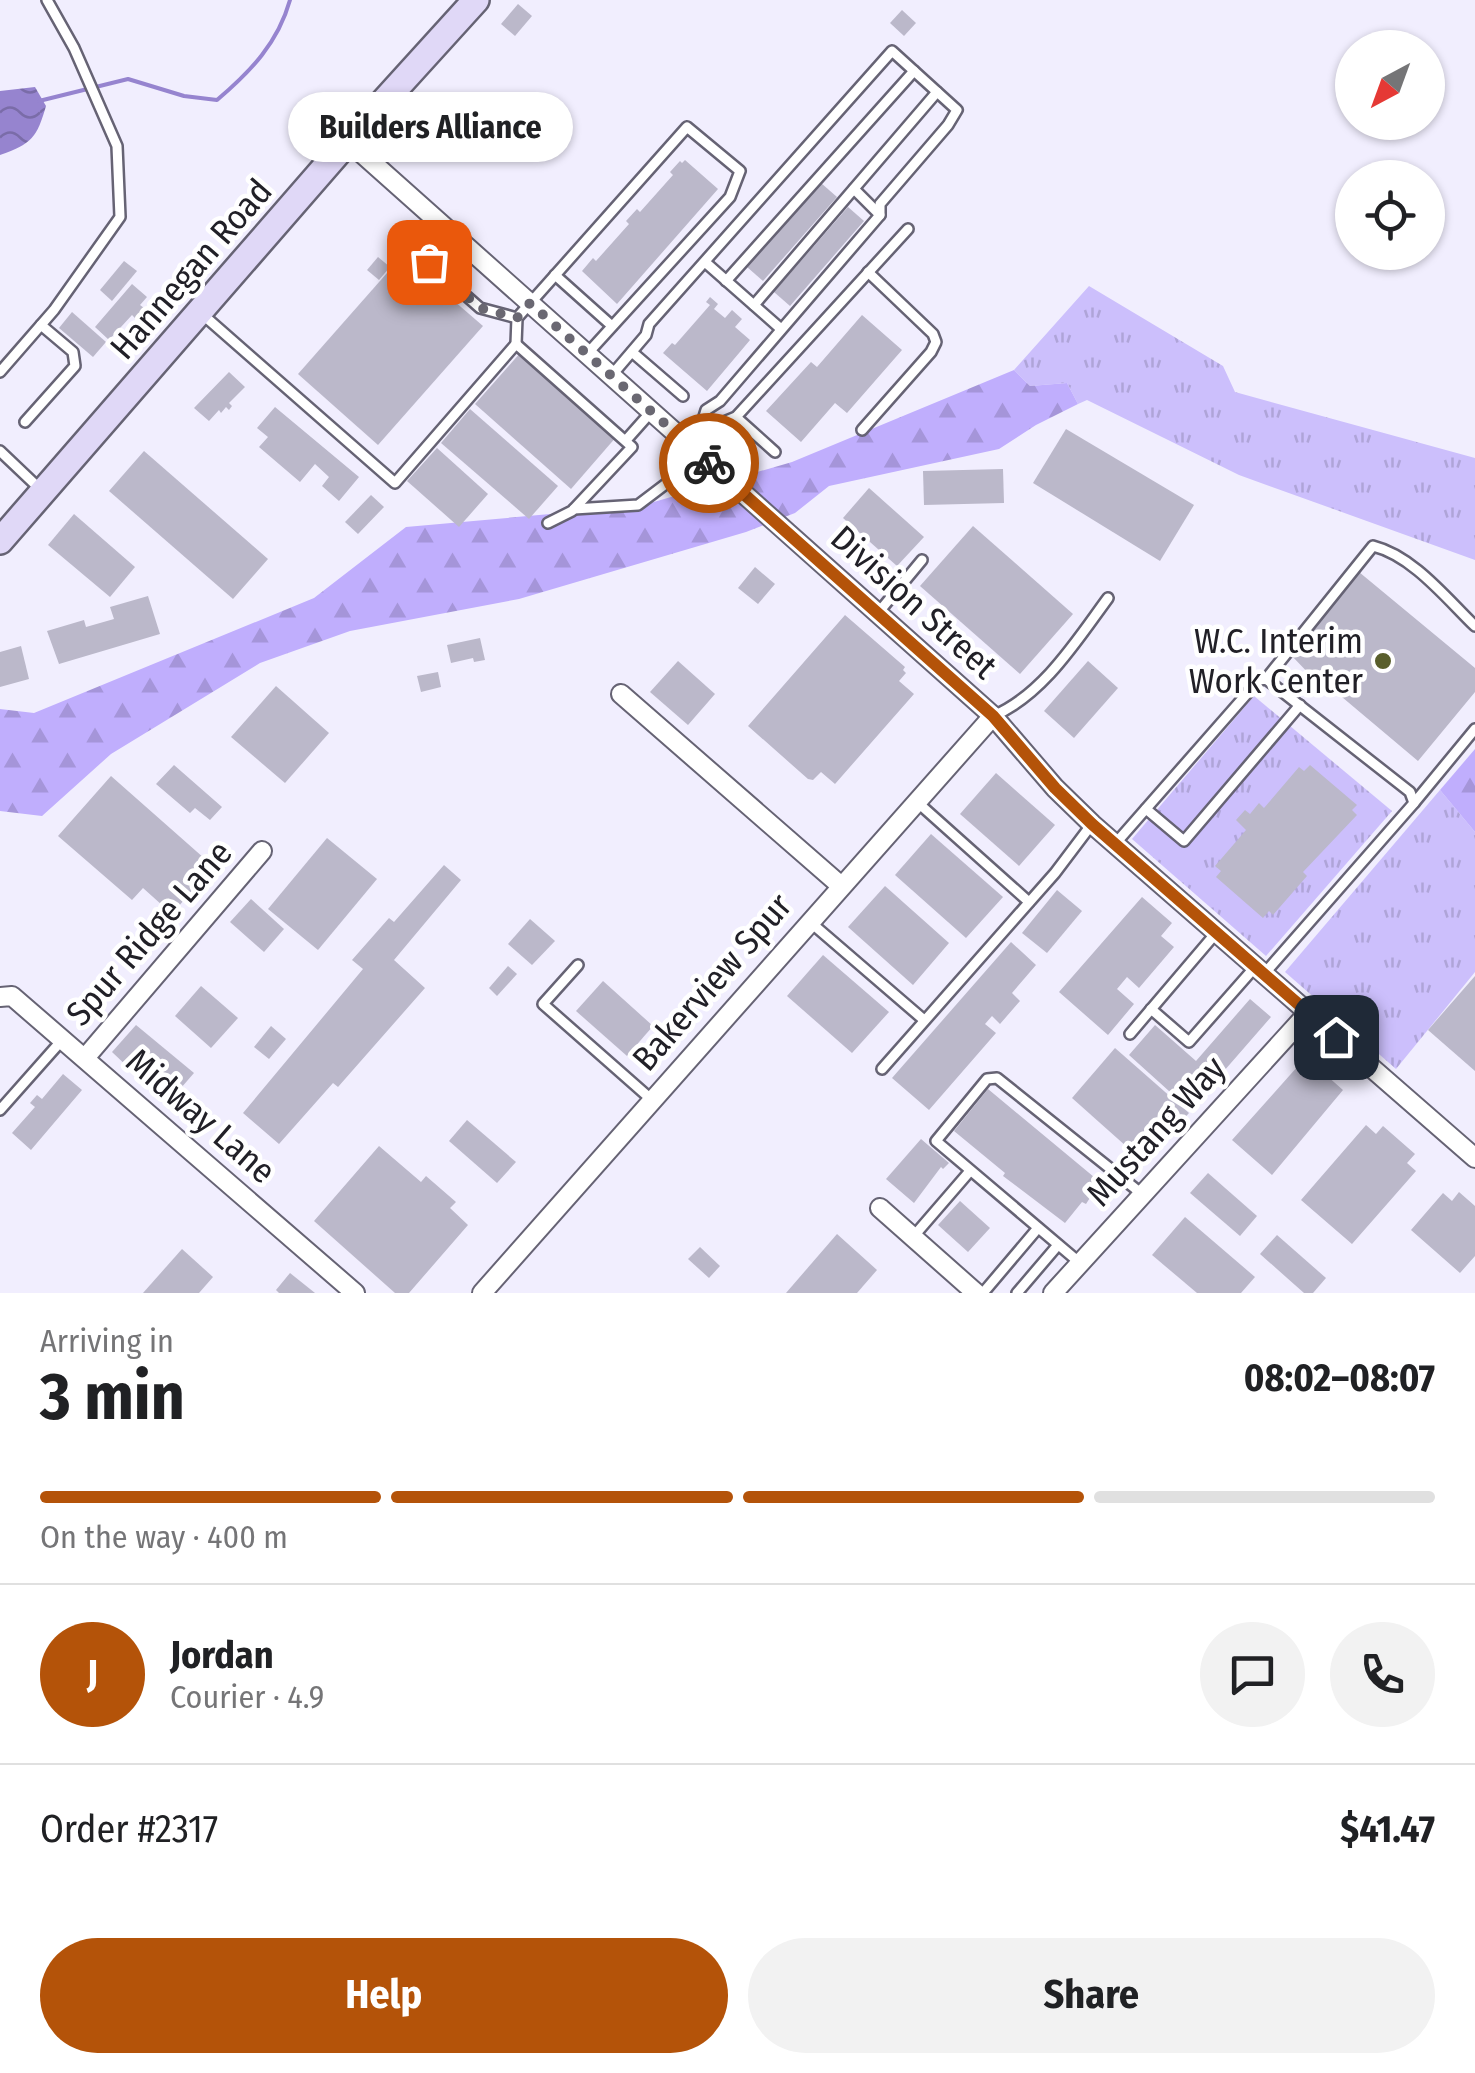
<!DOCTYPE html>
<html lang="en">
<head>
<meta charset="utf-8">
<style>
	body { margin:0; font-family:"Fira Sans Condensed",sans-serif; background:#f2f2f2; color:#202124; height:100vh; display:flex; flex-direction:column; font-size:38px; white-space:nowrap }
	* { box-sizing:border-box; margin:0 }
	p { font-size:32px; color:#757577 }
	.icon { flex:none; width:55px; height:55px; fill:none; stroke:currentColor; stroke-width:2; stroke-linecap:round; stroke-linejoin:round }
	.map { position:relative; height:1293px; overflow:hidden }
	.details { display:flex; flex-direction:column; background:#fff; flex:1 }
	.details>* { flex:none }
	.needle { width:65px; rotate:221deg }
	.controls { position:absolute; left:1335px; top:30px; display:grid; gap:20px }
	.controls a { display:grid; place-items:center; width:110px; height:110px; border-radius:50%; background:#fff; box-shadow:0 2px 8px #0004; font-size:50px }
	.pin { position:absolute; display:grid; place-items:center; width:85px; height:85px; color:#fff; margin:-42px; border-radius:20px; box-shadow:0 5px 15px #0006 }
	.courier { position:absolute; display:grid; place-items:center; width:100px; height:100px; margin:-50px; border:8px solid #b45309; border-radius:50%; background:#fff; color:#222; box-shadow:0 2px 12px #0007 }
	.bubble { position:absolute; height:70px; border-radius:35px; background:#fff; box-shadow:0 2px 8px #0004; font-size:32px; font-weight:700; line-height:70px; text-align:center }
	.summary em { font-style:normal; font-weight:700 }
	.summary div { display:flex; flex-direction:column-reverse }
	.summary { display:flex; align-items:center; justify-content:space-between; height:170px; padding:0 40px }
	h1 { font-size:65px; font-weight:700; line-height:75px }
	.bar { display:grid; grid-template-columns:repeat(4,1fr); gap:15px 10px; align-content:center; height:120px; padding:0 40px }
	.bar i { height:12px; border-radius:8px; background:#e0e0e0 }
	.bar .active { background:#b45309 }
	.bar p { grid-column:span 4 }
	.line { display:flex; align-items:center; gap:25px; padding:0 40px; border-top:2px solid #e0e0e0 }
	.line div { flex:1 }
	.round { display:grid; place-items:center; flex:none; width:105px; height:105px; border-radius:52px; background:#f2f2f2 }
	.button { display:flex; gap:20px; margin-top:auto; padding:20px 40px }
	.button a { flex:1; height:115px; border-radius:60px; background:#b45309; color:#fff; font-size:40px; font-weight:700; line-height:115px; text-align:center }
	.button a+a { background:#f2f2f2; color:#202124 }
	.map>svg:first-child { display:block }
</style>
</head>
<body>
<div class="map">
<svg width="1475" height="1293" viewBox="0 0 1475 1293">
	<defs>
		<pattern id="grass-tufts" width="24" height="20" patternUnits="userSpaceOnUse" patternTransform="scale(2.5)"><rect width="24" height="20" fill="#ccbffc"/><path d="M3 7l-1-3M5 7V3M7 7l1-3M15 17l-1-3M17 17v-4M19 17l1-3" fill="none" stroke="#afa4d8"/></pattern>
		<pattern id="forest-firs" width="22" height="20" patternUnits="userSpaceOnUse" patternTransform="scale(2.5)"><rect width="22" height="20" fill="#c0aefd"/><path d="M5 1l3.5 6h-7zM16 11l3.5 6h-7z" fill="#a595d9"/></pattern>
		<pattern id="water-waves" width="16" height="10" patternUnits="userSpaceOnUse" patternTransform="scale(2.5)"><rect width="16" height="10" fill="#9684cf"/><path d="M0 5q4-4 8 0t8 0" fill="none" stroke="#7a6ca8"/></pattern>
	</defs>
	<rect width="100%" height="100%" fill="#f1eefe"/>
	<!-- grass -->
	<g fill="url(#grass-tufts)">
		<path d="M1089 286 1223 366 1235 392 1475 458V560L1239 475 1087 400 1078 404 1067 383 1030 386 1014 370Z"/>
		<path d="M1254 696 1392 811 1266 956 1132 839Z"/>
		<path d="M1440 790 1475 832V972L1396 1069 1285 972Z"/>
	</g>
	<!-- forest -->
	<g fill="url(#forest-firs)">
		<path d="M1014 370 1030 386 1067 383 1078 404 1036 425 999 449 829 486 795 513 746 532 519 599 350 631 260 663 111 754 42 816 0 811V709L34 713 314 598 406 527 640 506 792 462Z"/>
		<path d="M1475 749V832L1440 790Z"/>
	</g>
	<!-- water -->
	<path fill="url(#water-waves)" d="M35 87 46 106C37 137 32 144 0 155V91Z"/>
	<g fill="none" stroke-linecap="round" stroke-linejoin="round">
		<!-- stream -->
		<path stroke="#9684cf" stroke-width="4" d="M39 101 128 79 184 96 217 100C251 71 278 43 290 0"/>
	</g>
	<!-- building -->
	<g fill="#bbb8ca">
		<path d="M518 4 532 16 515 36 501 24Z"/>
		<path d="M902 10 916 23 904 36 890 23Z"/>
		<path d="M685 160 718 189 617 304 582 271 593 258 596 261 629 224 626 221 637 209 640 212 673 175 670 172 680 161 682 163Z"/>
		<path d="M821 183 837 197 763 281 747 267Z"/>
		<path d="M848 207 864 221 790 306 774 292Z"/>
		<path d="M402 256 483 326 378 445 298 374Z"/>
		<path d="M378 257 390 267 379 280 367 270Z"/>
		<path d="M124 261 137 271 112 301 100 290Z"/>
		<path d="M132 284 147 297 140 305 144 308 135 318 132 315 109 340 95 327Z"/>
		<path d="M710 297 718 304 714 309 725 318 732 310 742 319 735 327 750 340 707 391 663 353 672 343 675 345 710 305 706 302Z"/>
		<path d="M72 312 106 342 93 357 59 328Z"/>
		<path d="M862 315 902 350 847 413 835 403 801 442 766 411 811 362 817 367Z"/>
		<path d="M521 352 617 436 571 489 475 404Z"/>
		<path d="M229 372 245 387 229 403 232 406 229 410 226 407 221 413 219 410 209 421 194 408Z"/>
		<path d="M275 407 359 477 339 501 322 486 329 477 315 464 300 482 259 447 268 437 257 428Z"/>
		<path d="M470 409 558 486 529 519 441 443Z"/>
		<path d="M1066 429 1194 505 1160 561 1033 483Z"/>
		<path d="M437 448 488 494 459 527 407 481Z"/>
		<path d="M144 451 268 559 233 599 109 491Z"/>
		<path d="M1003 469 1004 503 924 505 923 471Z"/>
		<path d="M869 488 924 537 897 566 843 518Z"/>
		<path d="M371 495 384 507 358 534 345 522Z"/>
		<path d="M74 514 135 567 110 597 48 545Z"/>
		<path d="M973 526 1073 614 1020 674 920 586Z"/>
		<path d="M755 567 775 584 758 604 738 588Z"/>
		<path d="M1359 572 1475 668V692L1418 761 1317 676 1314 679 1291 655Z"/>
		<path d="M148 596 160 634 59 664 47 631 84 620 86 627 114 619 110 607Z"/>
		<path d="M845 615 905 667 903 670 906 673 899 681 914 694 835 784 821 772 813 780 808 779 748 726Z"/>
		<path d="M480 638 485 660 474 662 473 658 451 663 447 645Z"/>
		<path d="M21 646 29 679 0 687V652Z"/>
		<path d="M678 661 715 694 688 725 650 692Z"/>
		<path d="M1088 661 1118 688 1074 738 1044 711Z"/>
		<path d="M438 672 441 687 421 692 417 676Z"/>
		<path d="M276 686 329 733 285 783 231 737Z"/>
		<path d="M174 765 222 807 210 820 195 808 190 813 156 784Z"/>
		<path d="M1310 765 1357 805 1352 810 1357 815 1303 872 1307 876 1273 915 1269 911 1263 918 1216 877 1221 871 1215 866 1246 830 1236 820 1245 810 1250 814 1259 803 1264 808 1299 767 1304 771Z"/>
		<path d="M996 773 1055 825 1019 866 960 814Z"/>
		<path d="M111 776 213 866 172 914 143 888 132 900 58 836Z"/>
		<path d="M931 834 1003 897 966 938 895 875Z"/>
		<path d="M327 838 377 879 318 950 268 909Z"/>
		<path d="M444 865 461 880 394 960 425 988 338 1087 333 1083 279 1144 243 1113 363 969 352 960 389 918 394 922Z"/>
		<path d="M885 886 949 943 913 985 848 927Z"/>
		<path d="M1057 890 1082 911 1047 953 1022 933Z"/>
		<path d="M1142 897 1172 923 1161 936 1174 947 1139 988 1127 977 1117 989 1134 1004 1108 1035 1059 992Z"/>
		<path d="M251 899 284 929 264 952 230 922Z"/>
		<path d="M530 919 555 941 532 965 508 944Z"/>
		<path d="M1011 942 1036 965 1012 993 1020 1001 1000 1024 992 1016 985 1024 996 1033 929 1110 892 1078Z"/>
		<path d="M823 955 889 1012 852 1053 787 996Z"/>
		<path d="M508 966 517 974 497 996 489 988Z"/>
		<path d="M1475 976V1071L1428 1030Z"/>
		<path d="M603 981 653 1026 627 1056 576 1011Z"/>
		<path d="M201 986 238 1018 211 1048 175 1016Z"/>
		<path d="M1250 999 1271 1017 1190 1110 1129 1055 1155 1025 1196 1061Z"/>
		<path d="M136 1025 194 1073 167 1104 112 1052Z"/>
		<path d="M271 1026 286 1039 269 1059 254 1047Z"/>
		<path d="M1115 1048 1189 1113 1145 1163 1072 1098Z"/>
		<path d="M1310 1061 1343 1090 1272 1175 1232 1140 1298 1066 1302 1070Z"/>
		<path d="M63 1074 82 1090 31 1150 12 1133 35 1107 30 1103 37 1095 42 1099Z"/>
		<path d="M988 1089 1100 1182 1086 1204 1082 1202 1065 1223 1003 1176 1005 1173 954 1131Z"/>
		<path d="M467 1120 516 1162 497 1183 449 1141Z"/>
		<path d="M1366 1125 1376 1134 1383 1126 1415 1154 1407 1163 1416 1171 1352 1244 1301 1200Z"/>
		<path d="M921 1139 949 1163 943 1169 941 1167 914 1203 886 1179Z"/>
		<path d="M379 1146 421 1182 426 1176 456 1202 450 1208 468 1225 409 1293H395L314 1221Z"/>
		<path d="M1208 1173 1257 1216 1240 1236 1190 1193Z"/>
		<path d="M1459 1192 1475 1206V1256L1460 1273 1411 1230 1443 1193 1452 1201Z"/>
		<path d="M960 1201 990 1228 968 1252 938 1225Z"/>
		<path d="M1185 1217 1255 1277 1241 1293H1197L1152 1255Z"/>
		<path d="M837 1234 877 1270 857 1293H786Z"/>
		<path d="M1277 1235 1326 1278 1313 1293H1304L1260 1254Z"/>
		<path d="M700 1247 720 1266 709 1278 688 1259Z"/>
		<path d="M182 1249 213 1277 199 1293H143Z"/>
		<path d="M290 1273 315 1293H279L276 1290Z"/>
	</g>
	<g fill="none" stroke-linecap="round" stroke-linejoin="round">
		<!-- service casing -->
		<g stroke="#666374" stroke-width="14">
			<g id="service">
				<path d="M854 189 880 215"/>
				<path d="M443 227 429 246V263L480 308 517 318"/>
				<path d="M705 262 781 329"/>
				<path d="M555 275 612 326"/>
				<path d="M726 281 914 71"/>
				<path d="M754 305 937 92"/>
				<path d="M201 313 395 483 516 344 632 447 572 511 548 523"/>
				<path d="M516 344 517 318 687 127 740 171 730 197 587 354"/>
				<path d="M632 352 683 396"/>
				<path d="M0 372 54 310 120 217 117 146 74 48 47 0"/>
				<path d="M611 376 646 335 649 324 892 51 957 110 948 125 880 204V215L720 401 706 410 702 423"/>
				<path d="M736 417 775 452"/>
				<path d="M25 422 75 366 73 352 41 325"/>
				<path d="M862 430 931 352 936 342 933 334 868 272"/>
				<path d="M680 437 702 423 719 424 736 417 908 229"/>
				<path d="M627 439 651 412"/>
				<path d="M0 451 41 490"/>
				<path d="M574 509 638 505 671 480"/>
				<path d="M878 613 922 560"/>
				<path d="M1266 679 1373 546C1413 556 1446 598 1475 626"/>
				<path d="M993 716C1043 695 1077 640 1108 598"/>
				<path d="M916 801 1029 902"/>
				<path d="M1414 803 1475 729"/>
				<path d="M1146 809 1184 841 1300 705"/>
				<path d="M1115 844 1259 680 1266 679 1410 792 1414 803 1264 974"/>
				<path d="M809 921 924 1020"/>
				<path d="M578 965 543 1004 652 1100"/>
				<path d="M1151 1009 1189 1042 1255 967"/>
				<path d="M1130 1034 1216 933"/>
				<path d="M882 1069 1055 873 1092 824"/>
				<path d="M0 1110 63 1039"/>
				<path d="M913 1237 970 1171"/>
				<path d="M1080 1263 936 1141 987 1079 997 1078 1142 1194"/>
				<path d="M983 1293 1038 1228"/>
				<path d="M1017 1293 1058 1245"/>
			</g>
		</g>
		<!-- minor casing -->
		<g stroke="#666374" stroke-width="22">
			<g id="minor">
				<path d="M348 141 993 716 1055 788 1092 824 1475 1158"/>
				<path d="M621 694 840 885"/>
				<path d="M0 997 12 996 355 1293"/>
				<path d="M85 1058 262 851"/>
				<path d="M880 1208 976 1293"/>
				<path d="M482 1293 993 716"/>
				<path d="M1053 1293 1308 1013"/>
			</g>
		</g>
		<!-- secondary casing -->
		<g stroke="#666374" stroke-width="30">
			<path id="secondary" d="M0 541 348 141 476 0"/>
		</g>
		<!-- service -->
		<use href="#service" stroke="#fff" stroke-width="9"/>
		<!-- minor -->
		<use href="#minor" stroke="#fff" stroke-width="18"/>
		<!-- secondary -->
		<use href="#secondary" stroke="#e0d8f7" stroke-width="25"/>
	</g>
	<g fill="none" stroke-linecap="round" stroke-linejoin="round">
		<!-- done -->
		<path stroke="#6a6872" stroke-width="10" stroke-dasharray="0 18" d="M429 262 480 308 517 318 530 303 709 463"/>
		<!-- route -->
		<path stroke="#b45309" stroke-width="12" d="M709 463 993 716 1055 788 1092 824 1336 1037"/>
	</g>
	<!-- markers -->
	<circle fill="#595e2c" stroke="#fff" stroke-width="4" cx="1383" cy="661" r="10"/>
	<g text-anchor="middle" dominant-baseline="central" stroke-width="9" stroke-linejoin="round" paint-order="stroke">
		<!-- street labels -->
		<g font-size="35" fill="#212027" stroke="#fff">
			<text transform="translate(191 269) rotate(-49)">Hannegan Road</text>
			<text transform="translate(914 602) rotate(42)">Division Street</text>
			<text transform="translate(149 933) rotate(-49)">Spur Ridge Lane</text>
			<text transform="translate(712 982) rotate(-49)">Bakerview Spur</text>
			<text transform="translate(201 1116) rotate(41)">Midway Lane</text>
			<text transform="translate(1156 1131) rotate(-48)">Mustang Way</text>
		</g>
		<!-- poi labels -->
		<g font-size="35" fill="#212027" stroke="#fff" text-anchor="end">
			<text x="1363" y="641">W.C. Interim<tspan x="1363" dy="40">Work Center</tspan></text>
		</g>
	</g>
</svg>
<div class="controls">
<a><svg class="needle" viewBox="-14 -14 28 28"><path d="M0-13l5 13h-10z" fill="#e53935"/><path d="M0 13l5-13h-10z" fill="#757577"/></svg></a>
<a><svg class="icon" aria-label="locate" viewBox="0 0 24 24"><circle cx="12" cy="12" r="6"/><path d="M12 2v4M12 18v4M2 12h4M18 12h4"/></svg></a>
</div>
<div class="pin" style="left:429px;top:262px;background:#ea580c"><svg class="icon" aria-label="bag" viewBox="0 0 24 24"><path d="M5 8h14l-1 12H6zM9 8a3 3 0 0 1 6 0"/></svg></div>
<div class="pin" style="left:1336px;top:1037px;background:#1f2937"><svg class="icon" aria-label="home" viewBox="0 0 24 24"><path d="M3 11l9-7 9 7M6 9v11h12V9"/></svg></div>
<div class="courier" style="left:709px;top:463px"><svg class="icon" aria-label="bike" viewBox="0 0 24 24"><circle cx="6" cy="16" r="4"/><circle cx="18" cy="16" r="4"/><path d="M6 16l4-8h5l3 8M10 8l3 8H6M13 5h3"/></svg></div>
<div class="bubble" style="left:288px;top:92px;width:285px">Builders Alliance</div>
</div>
<section class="details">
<div class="summary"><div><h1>3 min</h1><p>Arriving in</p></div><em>08:02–08:07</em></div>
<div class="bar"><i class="active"></i><i class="active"></i><i class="active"></i><i></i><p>On the way · 400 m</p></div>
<div class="line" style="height:180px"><b class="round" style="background:#b45309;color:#fff">J</b><div><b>Jordan</b><p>Courier · 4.9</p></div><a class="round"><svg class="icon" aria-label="chat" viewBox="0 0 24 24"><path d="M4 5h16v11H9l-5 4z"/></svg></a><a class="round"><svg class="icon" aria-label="phone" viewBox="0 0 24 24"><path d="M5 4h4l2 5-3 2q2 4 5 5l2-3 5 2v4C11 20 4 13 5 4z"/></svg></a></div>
<div class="line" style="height:130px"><div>Order #2317</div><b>$41.47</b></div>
<div class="button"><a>Help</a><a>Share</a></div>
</section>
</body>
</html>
